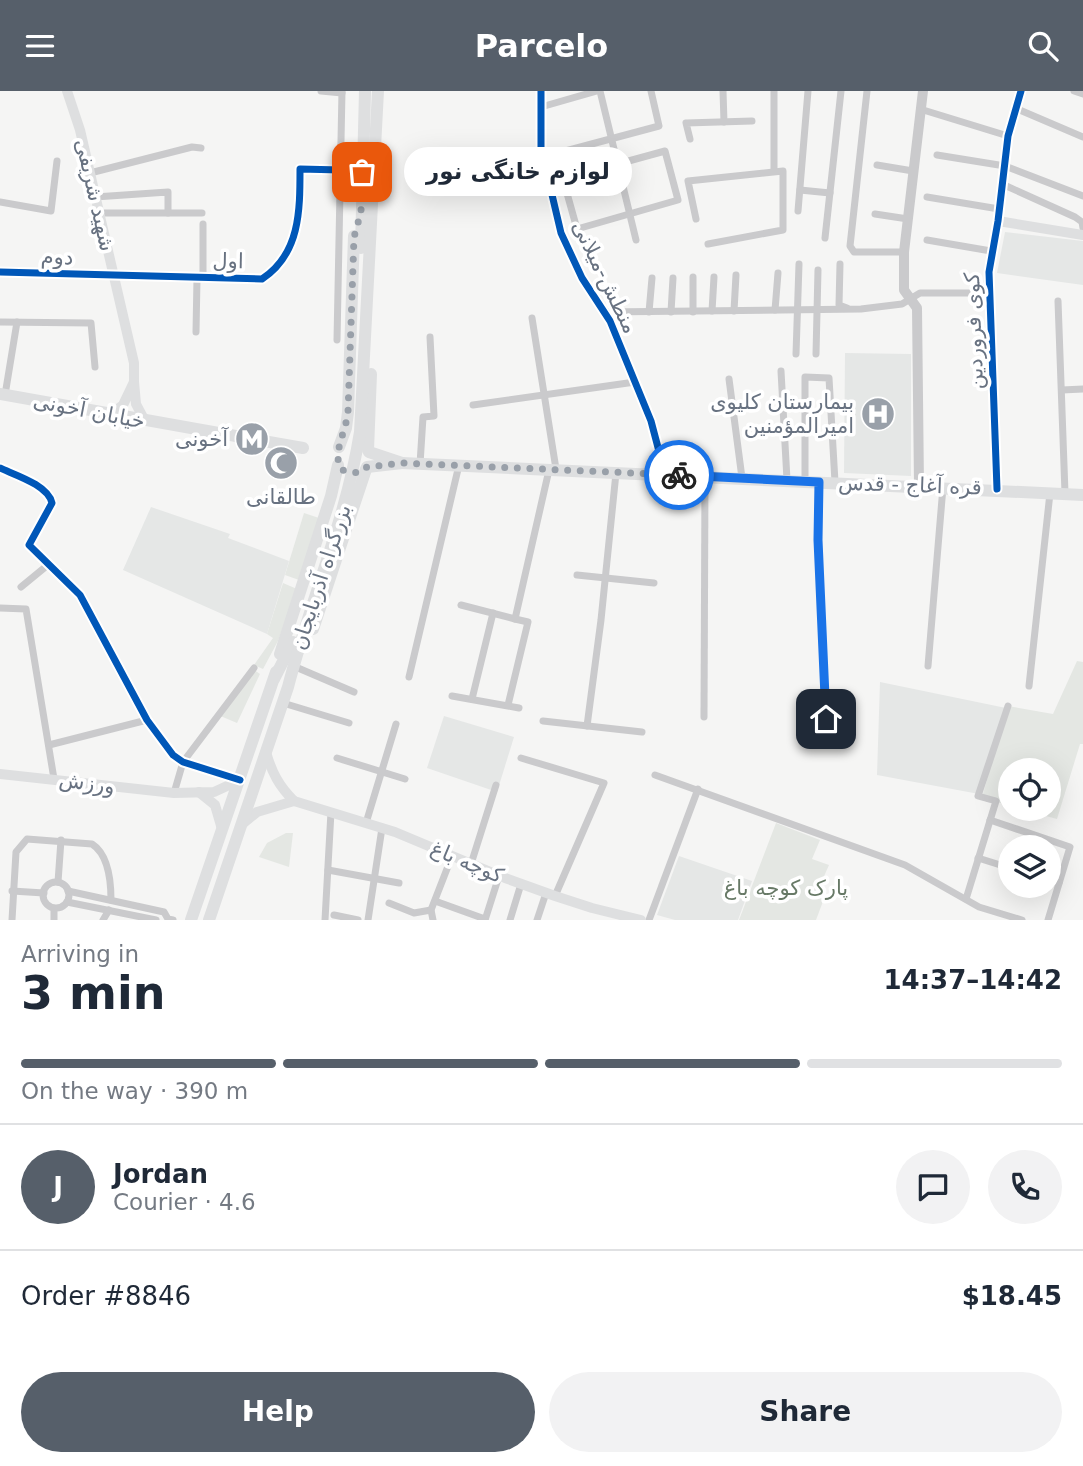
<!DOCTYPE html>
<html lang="en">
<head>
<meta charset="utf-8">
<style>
	body { margin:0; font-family:"DejaVu Sans",Cairo,sans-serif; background:#f2f2f3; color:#1f2937; height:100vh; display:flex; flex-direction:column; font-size:26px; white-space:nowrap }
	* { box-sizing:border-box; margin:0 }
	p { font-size:23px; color:#747a83 }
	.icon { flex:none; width:38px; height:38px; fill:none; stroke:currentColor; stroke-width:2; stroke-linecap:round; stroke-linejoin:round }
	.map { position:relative; height:829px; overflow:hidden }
	.drawer { display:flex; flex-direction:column; background:#fff; flex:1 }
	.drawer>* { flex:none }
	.fabs { position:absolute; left:998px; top:667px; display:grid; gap:14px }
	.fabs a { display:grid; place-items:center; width:63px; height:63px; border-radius:50%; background:#fff; box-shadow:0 7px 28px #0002; font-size:35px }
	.pin { position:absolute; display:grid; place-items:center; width:60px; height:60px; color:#fff; margin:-30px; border-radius:14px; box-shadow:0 4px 10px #0006 }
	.courier { position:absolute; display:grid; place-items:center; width:70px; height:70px; margin:-35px; border:5px solid #1a73e8; border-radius:50%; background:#fff; color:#222; box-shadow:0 2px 9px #0007 }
	.bubble { position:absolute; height:49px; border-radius:24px; background:#fff; box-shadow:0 7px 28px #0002; font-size:23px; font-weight:700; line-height:49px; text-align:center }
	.overview em { font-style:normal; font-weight:700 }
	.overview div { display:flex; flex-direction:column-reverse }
	.overview { display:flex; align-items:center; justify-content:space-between; height:119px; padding:0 21px }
	h1 { font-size:46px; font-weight:700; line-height:52px }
	.bar { display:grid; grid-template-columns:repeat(4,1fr); gap:10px 7px; align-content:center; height:84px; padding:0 21px }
	.bar i { height:9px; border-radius:5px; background:#e0e1e3 }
	.bar .on { background:#565f6a }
	.bar p { grid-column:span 4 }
	.line { display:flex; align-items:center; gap:18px; padding:0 21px; border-top:2px solid #e0e1e3 }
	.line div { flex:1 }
	.round { display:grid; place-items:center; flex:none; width:74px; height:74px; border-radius:37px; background:#f2f2f3 }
	.cta { display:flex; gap:14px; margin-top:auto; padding:14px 21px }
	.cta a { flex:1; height:80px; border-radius:42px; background:#565f6a; color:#fff; font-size:28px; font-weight:700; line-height:80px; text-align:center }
	.cta a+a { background:#f2f2f3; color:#1f2937 }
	header { display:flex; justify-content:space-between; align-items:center; height:91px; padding:0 21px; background:#565f6a; color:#fff; font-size:32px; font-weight:700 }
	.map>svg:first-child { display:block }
</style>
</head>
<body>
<header><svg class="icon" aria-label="menu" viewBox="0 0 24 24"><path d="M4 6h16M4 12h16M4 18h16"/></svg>Parcelo<svg class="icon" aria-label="search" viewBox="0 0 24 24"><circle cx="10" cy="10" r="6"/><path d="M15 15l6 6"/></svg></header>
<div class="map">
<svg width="1083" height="829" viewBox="0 0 1083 829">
	<rect width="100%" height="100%" fill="#f5f5f4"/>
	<!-- built -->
	<g fill="#e5e7e6">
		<path d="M1005 141 1083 150V194L997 182Z"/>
		<path d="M845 262 911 263V385L844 382Z"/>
		<path d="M151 416 230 443 228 447 289 470 267 543 123 479Z"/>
		<path d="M880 591 1006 617 979 703 877 684Z"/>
		<path d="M444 625 514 646 497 701 427 677Z"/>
		<path d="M679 765 752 790 738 829H675L657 824Z"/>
	</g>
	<!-- green -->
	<g fill="#e4e7e3">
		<path d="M304 422 319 427 299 489 285 484Z"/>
		<path d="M283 492 297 498 278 550 263 578 254 574 273 547 267 543Z"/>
		<path d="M1077 570 1083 571V653H1080L1057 728 1020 718H1048V679H1010V715L982 706 1008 615 1053 623Z"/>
		<path d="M253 578 260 583 237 632 218 624Z"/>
		<path d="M776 732 820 749 812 768 829 774 817 801 825 805 816 829H739Z"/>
		<path d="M286 742H293L289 776 259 766 267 752Z"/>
	</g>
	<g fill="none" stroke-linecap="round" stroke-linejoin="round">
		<!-- minor -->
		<g stroke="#cacacc" stroke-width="7">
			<path d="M321 0 342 2"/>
			<path d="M541 0V57L561 142 582 187 610 230 651 330 665 383"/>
			<path d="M600 0 636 149"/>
			<path d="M723 0 724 31"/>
			<path d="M867 0 850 155 854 161H904"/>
			<path d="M1074 0 1083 3"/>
			<path d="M541 16 597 0"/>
			<path d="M1015 17 1083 46"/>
			<path d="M920 18 1008 45"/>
			<path d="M690 48 686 32 752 30"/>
			<path d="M665 60 678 109 577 138 563 88Z"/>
			<path d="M937 64 1005 75 1083 105"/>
			<path d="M543 66 659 35 651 0"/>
			<path d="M877 74 913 80"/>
			<path d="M774 80V0"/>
			<path d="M90 82 192 56 201 57"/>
			<path d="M1002 93 1075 126 1082 131 1083 137"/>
			<path d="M800 99 830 102"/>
			<path d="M95 106 168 101V122"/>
			<path d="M927 106 999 118"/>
			<path d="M0 111 51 120 57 70"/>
			<path d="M798 120 808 0"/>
			<path d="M99 122H202"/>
			<path d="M875 123 908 128"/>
			<path d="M696 128 688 90 783 80V139L708 153"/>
			<path d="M825 147 841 0"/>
			<path d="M927 149 991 160"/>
			<path d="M840 173 839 214 847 217"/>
			<path d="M0 181 262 188C300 163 300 120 300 78L341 79"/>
			<path d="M203 187V133"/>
			<path d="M1058 210 1065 402"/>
			<path d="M775 219 778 182"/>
			<path d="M712 220 714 186"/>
			<path d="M734 220 736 184"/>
			<path d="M604 221 861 218 902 213 920 202H991"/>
			<path d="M649 221 652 187"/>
			<path d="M671 221 673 187"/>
			<path d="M693 221V186"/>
			<path d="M532 227 556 378"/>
			<path d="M0 231 91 232 95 276"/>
			<path d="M196 241 197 187"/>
			<path d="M337 249 342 0"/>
			<path d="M796 263 799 173"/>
			<path d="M816 263 818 179"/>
			<path d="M781 280 787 389"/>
			<path d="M729 288 742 387"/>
			<path d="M1062 299 1083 298"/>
			<path d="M5 304 17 231"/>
			<path d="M473 314 635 291"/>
			<path d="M420 373 423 326 434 325 430 246"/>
			<path d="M0 377C15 384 48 394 52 412L29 454 80 504 147 629 173 664 183 671 238 689"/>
			<path d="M805 390V286L829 287 835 391"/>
			<path d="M819 391 818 449 826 628"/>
			<path d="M997 398 989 181 998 130 1008 45 1021 0"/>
			<path d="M577 484 654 492"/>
			<path d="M21 496 49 473"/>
			<path d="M461 514 515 528 549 379"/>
			<path d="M0 517 26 518 54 688"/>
			<path d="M928 575 943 396"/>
			<path d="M298 577 354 601"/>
			<path d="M409 586 459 374"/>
			<path d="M1029 595 1050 402"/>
			<path d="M452 605 519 617"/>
			<path d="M472 608 493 522"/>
			<path d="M283 612 349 632"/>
			<path d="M508 614 528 531 515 528"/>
			<path d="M704 626 705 386"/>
			<path d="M543 630 642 641"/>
			<path d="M587 635 601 529 616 382"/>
			<path d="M49 654 147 629"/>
			<path d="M337 667 405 688"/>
			<path d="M521 667 604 692 555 805"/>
			<path d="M655 684 905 774 979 816 1022 829"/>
			<path d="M174 702 183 671 254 577"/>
			<path d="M990 729 1070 756 1048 829"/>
			<path d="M366 732 396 633"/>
			<path d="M978 767 1010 777"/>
			<path d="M471 773 496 694"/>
			<path d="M328 779 399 792"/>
			<path d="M1048 789 1059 792"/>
			<path d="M58 791 61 749"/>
			<circle cx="56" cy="804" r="13"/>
			<path d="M12 800 44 802"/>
			<path d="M68 800 164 821 168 828 173 829"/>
			<path d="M966 808 996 710 978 705 1008 615"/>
			<path d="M435 810 485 828"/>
			<path d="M67 811 156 829"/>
			<path d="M389 812 414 822 431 819"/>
			<path d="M334 824 358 829"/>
			<path d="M12 829 16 761 27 748 92 753C109 764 111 790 111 809"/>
			<path d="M54 829V818"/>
			<path d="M103 829 109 819"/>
			<path d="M325 829 331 721"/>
			<path d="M368 829 382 737"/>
			<path d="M433 829 431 819 452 765"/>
			<path d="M485 829 499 785"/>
			<path d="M510 829 521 793"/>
			<path d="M537 829 546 802"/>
			<path d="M649 829 698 698"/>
		</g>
		<!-- tertiary -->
		<path stroke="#cacacc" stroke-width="10" d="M919 395 917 217 904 199V161L923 0"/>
		<!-- secondary -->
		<g stroke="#dedfe0" stroke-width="10">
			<path d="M67 0 80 39 134 272V291"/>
			<path d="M998 130 1083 144"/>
			<path d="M110 324 123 314 134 291 136 313 145 330"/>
			<path d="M0 683 174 702 214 701 240 689"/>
			<path d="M199 701 215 714 222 738"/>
			<path d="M294 710 395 741 505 787 555 805 592 817 641 829"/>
			<path d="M241 734 257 721 294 710C279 695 272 682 266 661"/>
		</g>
		<!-- primary -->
		<g stroke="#dedfe0" stroke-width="12">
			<path d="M0 303 303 357"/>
			<path d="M402 372 1083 404"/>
			<path d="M367 376 402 372 369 361"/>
		</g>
		<!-- trunk -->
		<g stroke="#dedfe0" stroke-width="12">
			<path d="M361 157 365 0"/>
			<path d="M339 356 346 337 348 321 354 145"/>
			<path d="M368 359 371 283"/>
			<path d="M313 538 366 378"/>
			<path d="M280 563 331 405 338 374"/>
			<path d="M274 588 293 551"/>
			<path d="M191 829 276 581"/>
			<path d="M209 829 288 596C310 510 346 429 360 341L378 0"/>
		</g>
		<!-- cycleway casing -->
		<g stroke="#fff" stroke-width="11">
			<g id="cycleway">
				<path d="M541 0V57L561 142 582 187 610 230 651 330 665 383"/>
				<path d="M0 181 262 188C300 163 300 120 300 78L341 79"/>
				<path d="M0 377C15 384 48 394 52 412L29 454 80 504 147 629 173 664 183 671 240 689"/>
				<path d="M997 398 989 181 998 130 1008 45 1021 0"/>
			</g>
		</g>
		<!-- cycleway -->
		<use href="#cycleway" stroke="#0057b8" stroke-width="7"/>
	</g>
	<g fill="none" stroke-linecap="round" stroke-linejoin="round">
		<!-- done -->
		<path stroke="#99a0a9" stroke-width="7" stroke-dasharray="0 12.6" d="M362 81 361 121 354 146 348 321C346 341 331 364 342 379L358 382 367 376 402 372 679 384"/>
		<!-- route -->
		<path stroke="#1a73e8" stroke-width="9" d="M679 384 819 391 818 449 826 628"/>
	</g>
	<!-- icons -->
	<defs>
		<g id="hospital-disc" transform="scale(1.75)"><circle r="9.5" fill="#99a0a9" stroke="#fff"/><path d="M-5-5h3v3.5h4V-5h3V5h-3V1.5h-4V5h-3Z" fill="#fff"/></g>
		<g id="metro-disc" transform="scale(1.75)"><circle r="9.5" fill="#99a0a9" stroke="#fff"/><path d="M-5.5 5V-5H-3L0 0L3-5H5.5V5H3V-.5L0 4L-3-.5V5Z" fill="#fff"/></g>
		<g id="mosque-disc" transform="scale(1.75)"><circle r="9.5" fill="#99a0a9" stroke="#fff"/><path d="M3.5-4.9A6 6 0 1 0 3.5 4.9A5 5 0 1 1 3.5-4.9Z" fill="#fff"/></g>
	</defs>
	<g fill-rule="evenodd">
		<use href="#hospital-disc" x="878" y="323"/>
		<use href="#metro-disc" x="252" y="348"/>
		<use href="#mosque-disc" x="281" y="372"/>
	</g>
	<g text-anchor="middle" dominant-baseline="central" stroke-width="7" stroke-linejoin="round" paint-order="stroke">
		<!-- street labels -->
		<g font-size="21" fill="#687281" stroke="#fff">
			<text transform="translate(95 104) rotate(77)">شهید شریفی</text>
			<text transform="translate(57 166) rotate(2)">دوم</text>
			<text transform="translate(228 170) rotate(1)">اول</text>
			<text transform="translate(605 186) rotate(64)">منطش-میلانی</text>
			<text transform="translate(974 240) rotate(-92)">کوی فروردین</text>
			<text transform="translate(89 320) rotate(11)">خیابان آخونی</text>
			<text transform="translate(910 394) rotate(2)">قره آغاج - قدس</text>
			<text transform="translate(321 486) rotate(-72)">بزرگراه آذربایجان</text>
			<text transform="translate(87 692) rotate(8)">ورزش</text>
			<text transform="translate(467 771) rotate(23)">کوچه باغ</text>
		</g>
		<!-- poi labels -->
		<g font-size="21" fill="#687281" stroke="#fff" text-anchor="end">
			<text x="854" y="311">بیمارستان کلیوی<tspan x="854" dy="24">امیرالمؤمنین</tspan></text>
			<text x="228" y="348">آخونی</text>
			<text x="281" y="406" text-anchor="middle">طالقانی</text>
		</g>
		<!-- park labels -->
		<g font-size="21" fill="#677966" stroke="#fff">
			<text x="786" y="797">پارک کوچه باغ</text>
		</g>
	</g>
</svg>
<div class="fabs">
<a><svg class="icon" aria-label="locate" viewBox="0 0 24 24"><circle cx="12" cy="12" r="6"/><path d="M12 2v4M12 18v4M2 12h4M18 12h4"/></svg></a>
<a><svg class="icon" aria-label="layers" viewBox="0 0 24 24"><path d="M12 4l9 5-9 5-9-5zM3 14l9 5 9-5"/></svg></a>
</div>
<div class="pin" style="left:362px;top:81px;background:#ea580c"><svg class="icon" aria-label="bag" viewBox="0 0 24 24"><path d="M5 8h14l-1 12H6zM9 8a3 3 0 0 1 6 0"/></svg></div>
<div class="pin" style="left:826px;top:628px;background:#1f2937"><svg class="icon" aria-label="home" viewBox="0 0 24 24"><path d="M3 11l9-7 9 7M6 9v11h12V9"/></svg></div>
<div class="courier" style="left:679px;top:384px"><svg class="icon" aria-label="bike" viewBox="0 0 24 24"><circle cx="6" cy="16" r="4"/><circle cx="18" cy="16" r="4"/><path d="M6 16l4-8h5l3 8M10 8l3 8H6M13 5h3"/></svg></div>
<div class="bubble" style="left:404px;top:56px;width:228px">لوازم خانگی نور</div>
</div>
<section class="drawer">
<div class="overview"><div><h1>3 min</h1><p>Arriving in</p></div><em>14:37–14:42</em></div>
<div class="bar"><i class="on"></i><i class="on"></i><i class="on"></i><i></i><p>On the way · 390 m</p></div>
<div class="line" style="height:126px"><b class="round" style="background:#565f6a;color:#fff">J</b><div><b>Jordan</b><p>Courier · 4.6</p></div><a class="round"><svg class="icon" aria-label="chat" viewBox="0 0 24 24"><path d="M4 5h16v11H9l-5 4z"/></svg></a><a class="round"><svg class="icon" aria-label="phone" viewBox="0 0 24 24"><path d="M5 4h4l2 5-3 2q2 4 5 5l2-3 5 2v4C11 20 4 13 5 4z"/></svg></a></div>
<div class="line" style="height:91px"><div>Order #8846</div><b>$18.45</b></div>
<div class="cta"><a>Help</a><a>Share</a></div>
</section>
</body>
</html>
